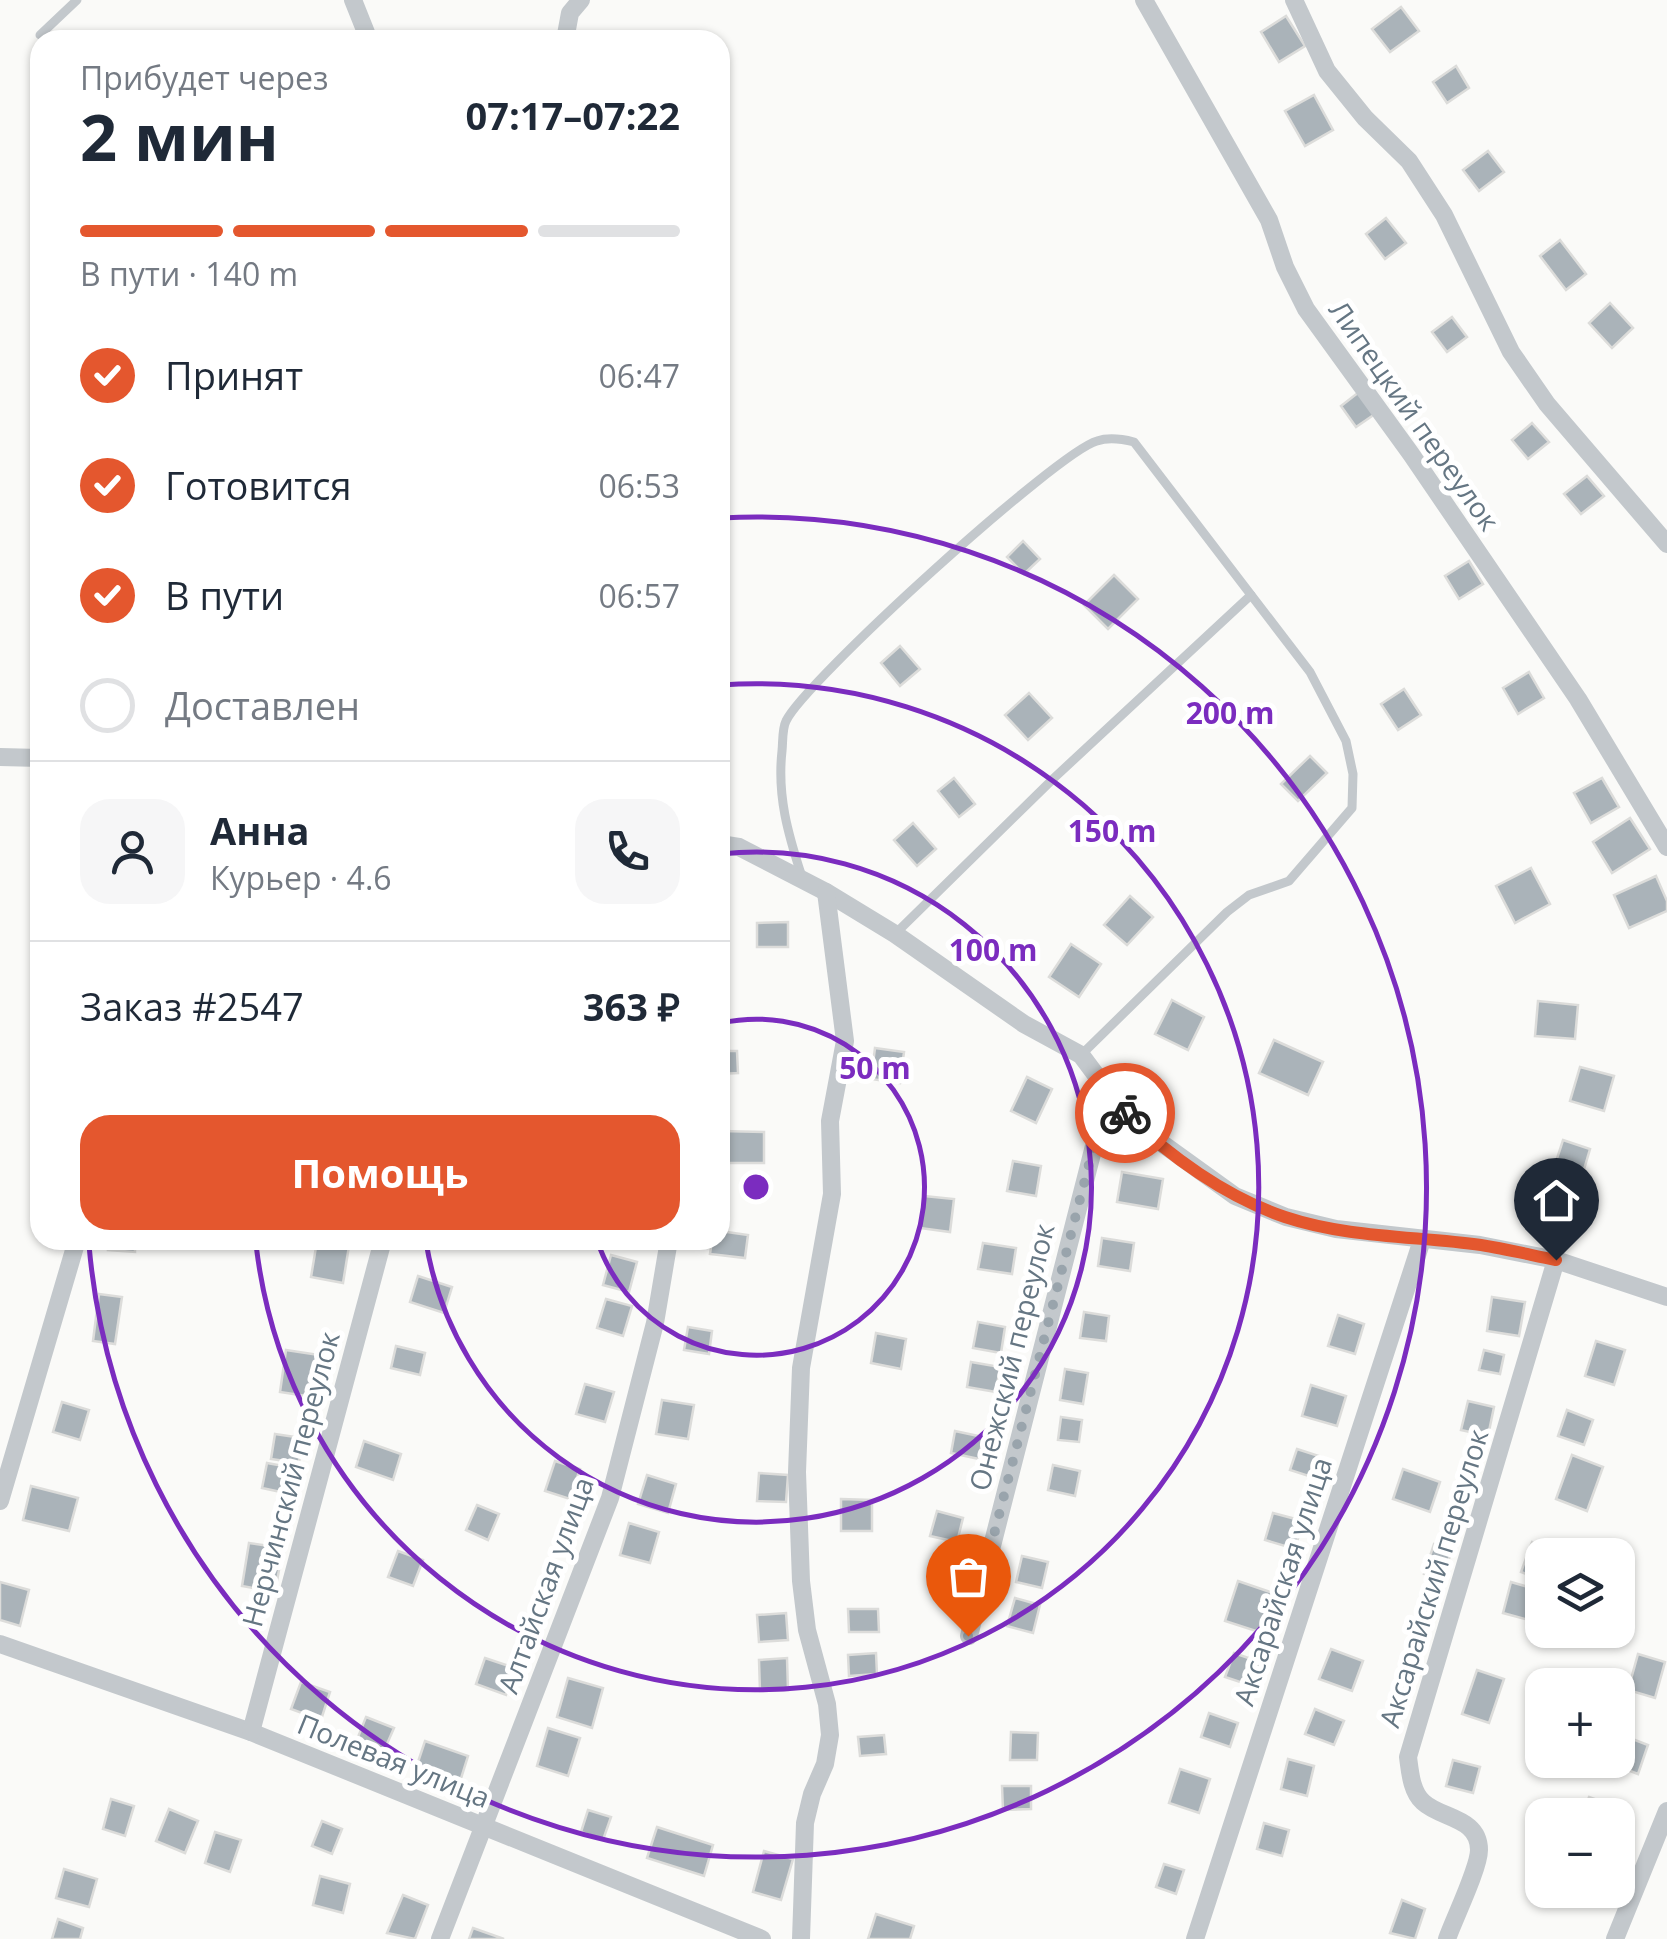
<!DOCTYPE html>
<html lang="ru">
<head>
<meta charset="utf-8">
<style>
	body { margin:0; font-family:"Open Sans",sans-serif; background:#f6f6f7; color:#1f2937; height:100vh; display:flex; flex-direction:column; font-size:38px; white-space:nowrap }
	* { box-sizing:border-box; margin:0 }
	p { font-size:32px; color:#747a83 }
	.icon { flex:none; width:55px; height:55px; fill:none; stroke:currentColor; stroke-width:2; stroke-linecap:round; stroke-linejoin:round }
	.map { position:relative; flex:1; overflow:hidden }
	.drawer { position:absolute; left:30px; top:30px; width:700px; height:1220px; display:flex; flex-direction:column; background:#fff; border-radius:30px; box-shadow:0 2px 8px #0004 }
	.drawer>* { flex:none }
	.buttons { position:absolute; left:1525px; top:1538px; display:grid; gap:20px }
	.buttons a { display:grid; place-items:center; width:110px; height:110px; border-radius:20px; background:#fff; box-shadow:0 2px 8px #0004; font-size:50px }
	.pin { position:absolute; display:grid; place-items:center; width:85px; height:85px; color:#fff; margin:-102px -42px; border-radius:50% 50% 50% 0; rotate:-45deg; box-shadow:0 0 10px #0007 }
	.pin .icon { rotate:45deg }
	.courier { position:absolute; display:grid; place-items:center; width:100px; height:100px; margin:-50px; border:8px solid #e4572e; border-radius:50%; background:#fff; color:#222; box-shadow:0 2px 12px #0007 }
	.summary em { font-style:normal; font-weight:700 }
	.summary div { display:flex; flex-direction:column-reverse }
	.summary { display:flex; align-items:center; justify-content:space-between; height:170px; padding:0 50px }
	h1 { font-size:65px; font-weight:700; line-height:75px }
	.bar { display:grid; grid-template-columns:repeat(4,1fr); gap:15px 10px; align-content:center; height:120px; padding:0 50px }
	.bar i { height:12px; border-radius:8px; background:#e0e1e3 }
	.bar .current { background:#e4572e }
	.bar p { grid-column:span 4 }
	.line { display:flex; align-items:center; gap:25px; padding:0 50px; border-top:2px solid #e0e1e3 }
	.line div { flex:1 }
	.round { display:grid; place-items:center; flex:none; width:105px; height:105px; border-radius:30px; background:#f6f6f7 }
	ol { padding:0 50px; list-style:none }
	li { display:flex; align-items:center; gap:30px; height:110px }
	li p { margin-inline-start:auto }
	li .icon { padding:10px; border-radius:50%; background:#e4572e; color:#fff; stroke-width:4 }
	li:last-child { color:#747a83 }
	li i { width:55px; height:55px; border:5px solid #e0e1e3; border-radius:50% }
	.button { display:flex; gap:20px; margin-top:auto; padding:20px 50px }
	.button a { flex:1; height:115px; border-radius:30px; background:#e4572e; color:#fff; font-size:40px; font-weight:700; line-height:115px; text-align:center }
	.map>svg:first-child { display:block }
</style>
</head>
<body>
<div class="map">
<svg width="1667" height="1939" viewBox="0 0 1667 1939">
	<rect width="100%" height="100%" fill="#fafaf8"/>
	<!-- building -->
	<g fill="#aab3b9" stroke="#dcdcda" stroke-width="2.5">
		<path d="M1401 7 1419 31 1390 52 1372 29Z"/>
		<path d="M1286 16 1305 46 1279 62 1261 32Z"/>
		<path d="M1456 66 1469 88 1447 103 1433 82Z"/>
		<path d="M1314 95 1333 130 1305 146 1285 111Z"/>
		<path d="M1488 151 1504 172 1479 191 1463 170Z"/>
		<path d="M1386 218 1406 243 1385 259 1366 234Z"/>
		<path d="M1560 240 1586 274 1566 290 1540 256Z"/>
		<path d="M1610 303 1633 328 1612 348 1589 323Z"/>
		<path d="M1452 317 1467 337 1447 352 1432 332Z"/>
		<path d="M1359 392 1375 414 1356 427 1341 406Z"/>
		<path d="M1532 423 1549 442 1528 459 1512 440Z"/>
		<path d="M1587 476 1604 496 1581 514 1564 494Z"/>
		<path d="M1023 541 1040 559 1024 574 1007 557Z"/>
		<path d="M1469 561 1483 584 1459 599 1445 576Z"/>
		<path d="M1114 575 1138 599 1108 629 1084 605Z"/>
		<path d="M900 646 920 669 900 686 881 663Z"/>
		<path d="M1529 672 1544 698 1518 714 1503 688Z"/>
		<path d="M1404 689 1421 715 1398 730 1381 704Z"/>
		<path d="M1029 693 1052 718 1028 740 1005 715Z"/>
		<path d="M1310 756 1327 773 1298 801 1281 784Z"/>
		<path d="M954 778 975 804 959 817 938 791Z"/>
		<path d="M1602 778 1619 807 1591 823 1574 793Z"/>
		<path d="M1630 818 1650 849 1612 873 1593 842Z"/>
		<path d="M913 823 936 849 917 866 894 840Z"/>
		<path d="M1531 868 1550 904 1515 923 1496 886Z"/>
		<path d="M1656 876 1667 901V911L1629 928 1614 895Z"/>
		<path d="M1130 896 1153 917 1127 945 1104 925Z"/>
		<path d="M788 922V947H757V923Z"/>
		<path d="M1071 944 1101 964 1079 997 1049 977Z"/>
		<path d="M1172 1000 1204 1017 1188 1050 1155 1034Z"/>
		<path d="M1538 1001 1578 1005 1575 1039 1535 1036Z"/>
		<path d="M1274 1040 1323 1062 1308 1095 1259 1073Z"/>
		<path d="M875 1048 904 1052 900 1083 871 1079Z"/>
		<path d="M720 1051H737L738 1073 720 1074Z"/>
		<path d="M1580 1067 1614 1076 1604 1111 1570 1101Z"/>
		<path d="M1027 1077 1052 1089 1036 1123 1011 1111Z"/>
		<path d="M721 1131 764 1132V1163H720Z"/>
		<path d="M1563 1140 1590 1149 1580 1183 1552 1174Z"/>
		<path d="M1013 1161 1041 1166 1036 1196 1007 1191Z"/>
		<path d="M1122 1172 1163 1179 1158 1209 1117 1202Z"/>
		<path d="M924 1196 954 1199 950 1232 920 1228Z"/>
		<path d="M720 1231 748 1235 745 1258 710 1254 712 1240H720Z"/>
		<path d="M1102 1238 1134 1243 1130 1271 1098 1266Z"/>
		<path d="M109 1240H135V1252L108 1250Z"/>
		<path d="M317 1241 349 1246 343 1283 311 1277Z"/>
		<path d="M983 1243 1016 1248 1012 1274 978 1269Z"/>
		<path d="M611 1255 637 1262 629 1292 603 1285Z"/>
		<path d="M418 1276 452 1287 444 1313 410 1302Z"/>
		<path d="M99 1294 122 1297 115 1344 93 1341Z"/>
		<path d="M1492 1297 1525 1302 1519 1336 1487 1331Z"/>
		<path d="M606 1299 632 1306 623 1336 597 1328Z"/>
		<path d="M1084 1312 1109 1316 1106 1341 1080 1338Z"/>
		<path d="M1338 1315 1364 1324 1355 1354 1328 1346Z"/>
		<path d="M978 1322 1005 1327 1001 1353 973 1348Z"/>
		<path d="M688 1327 712 1331 709 1354 684 1350Z"/>
		<path d="M876 1333 906 1339 901 1369 871 1363Z"/>
		<path d="M1596 1341 1625 1350 1614 1385 1585 1376Z"/>
		<path d="M396 1346 425 1353 420 1375 391 1368Z"/>
		<path d="M286 1350 319 1355 313 1397 280 1392Z"/>
		<path d="M1484 1350 1504 1355 1500 1374 1479 1370Z"/>
		<path d="M971 1362 1000 1367 996 1392 967 1387Z"/>
		<path d="M1065 1369 1088 1373 1083 1404 1060 1400Z"/>
		<path d="M585 1384 614 1392 605 1422 576 1414Z"/>
		<path d="M1311 1385 1346 1396 1337 1426 1302 1416Z"/>
		<path d="M662 1400 694 1405 688 1439 656 1434Z"/>
		<path d="M1468 1401 1494 1407 1488 1436 1461 1430Z"/>
		<path d="M62 1402 89 1410 80 1440 53 1432Z"/>
		<path d="M1567 1410 1593 1420 1584 1445 1558 1436Z"/>
		<path d="M1061 1417 1082 1420 1079 1442 1058 1440Z"/>
		<path d="M955 1431 983 1437 979 1459 951 1453Z"/>
		<path d="M275 1434 302 1438 299 1463 271 1459Z"/>
		<path d="M364 1441 401 1454 393 1480 356 1467Z"/>
		<path d="M1297 1449 1325 1458 1318 1479 1290 1470Z"/>
		<path d="M1572 1455 1603 1467 1587 1511 1556 1499Z"/>
		<path d="M555 1461 580 1469 570 1499 545 1491Z"/>
		<path d="M267 1463 300 1469 295 1495 262 1488Z"/>
		<path d="M1053 1465 1080 1471 1075 1496 1048 1490Z"/>
		<path d="M1403 1469 1440 1482 1430 1512 1393 1499Z"/>
		<path d="M759 1473 788 1475 786 1502 757 1501Z"/>
		<path d="M647 1475 676 1484 668 1513 638 1504Z"/>
		<path d="M31 1486 78 1498 69 1531 23 1520Z"/>
		<path d="M841 1499 872 1500V1531H841Z"/>
		<path d="M477 1505 499 1514 488 1540 466 1530Z"/>
		<path d="M937 1511 963 1518 957 1542 930 1536Z"/>
		<path d="M1273 1513 1303 1521 1295 1549 1265 1540Z"/>
		<path d="M629 1523 659 1532 650 1563 620 1555Z"/>
		<path d="M1532 1542 1564 1553 1542 1555V1580L1521 1572Z"/>
		<path d="M249 1543 283 1548 275 1592 242 1586Z"/>
		<path d="M1434 1544 1452 1550 1442 1580 1424 1574Z"/>
		<path d="M398 1551 423 1560 413 1586 388 1577Z"/>
		<path d="M1022 1556 1048 1562 1042 1588 1016 1582Z"/>
		<path d="M1238 1581 1273 1593 1259 1632 1225 1621Z"/>
		<path d="M0 1582 29 1590 20 1626 0 1620Z"/>
		<path d="M1511 1582 1542 1591 1536 1622 1503 1613Z"/>
		<path d="M1015 1598 1040 1605 1033 1633 1007 1626Z"/>
		<path d="M848 1609H878L879 1632H849Z"/>
		<path d="M786 1613 788 1640 759 1642 757 1615Z"/>
		<path d="M1331 1649 1363 1661 1352 1691 1319 1679Z"/>
		<path d="M876 1653 877 1674 849 1676 848 1655Z"/>
		<path d="M1234 1653 1260 1662 1252 1686 1225 1677Z"/>
		<path d="M1638 1654 1665 1662 1655 1698 1628 1690Z"/>
		<path d="M485 1658 515 1668 506 1695 476 1684Z"/>
		<path d="M787 1658 788 1690 760 1691 759 1660Z"/>
		<path d="M1477 1670 1504 1679 1489 1723 1462 1714Z"/>
		<path d="M568 1678 603 1688 592 1728 557 1717Z"/>
		<path d="M301 1682 330 1692 321 1720 291 1709Z"/>
		<path d="M1315 1709 1344 1721 1334 1745 1305 1734Z"/>
		<path d="M1209 1713 1238 1723 1230 1747 1201 1737Z"/>
		<path d="M366 1717 394 1728 383 1753 356 1742Z"/>
		<path d="M548 1728 580 1738 568 1776 537 1766Z"/>
		<path d="M1011 1732 1038 1733 1037 1760H1010Z"/>
		<path d="M884 1735 886 1754 860 1756 858 1737Z"/>
		<path d="M1622 1735 1648 1745 1638 1774 1612 1764 1618 1760Z"/>
		<path d="M425 1741 468 1756 458 1788 414 1774Z"/>
		<path d="M1288 1759 1314 1766 1307 1796 1281 1789Z"/>
		<path d="M1453 1760 1480 1767 1473 1793 1446 1786Z"/>
		<path d="M1180 1769 1210 1779 1199 1813 1169 1803Z"/>
		<path d="M1002 1786H1031V1809L1003 1810Z"/>
		<path d="M1589 1797 1619 1808 1617 1815H1583Z"/>
		<path d="M111 1799 134 1806 125 1836 103 1829Z"/>
		<path d="M169 1809 198 1821 185 1853 156 1841Z"/>
		<path d="M588 1810 611 1817 603 1840 581 1832Z"/>
		<path d="M322 1821 342 1829 332 1854 312 1846Z"/>
		<path d="M1264 1823 1289 1830 1282 1856 1257 1849Z"/>
		<path d="M657 1827 713 1845 704 1876 647 1858Z"/>
		<path d="M215 1832 241 1840 230 1872 205 1863Z"/>
		<path d="M764 1851 793 1859 781 1900 753 1892Z"/>
		<path d="M1164 1864 1184 1870 1176 1894 1156 1887Z"/>
		<path d="M64 1869 97 1879 89 1907 56 1898Z"/>
		<path d="M320 1876 350 1884 343 1913 313 1905Z"/>
		<path d="M403 1895 428 1905 415 1939 387 1933Z"/>
		<path d="M1402 1900 1425 1909 1415 1939 1390 1933Z"/>
		<path d="M876 1914 914 1926 910 1939H868Z"/>
		<path d="M58 1919 83 1928 80 1939H52Z"/>
		<path d="M473 1928 504 1939H469Z"/>
	</g>
	<g fill="none" stroke-linecap="round" stroke-linejoin="round">
		<!-- service -->
		<g stroke="#c3c8cc" stroke-width="9">
			<path d="M40 35 77 0"/>
			<path d="M802 877C788 834 777 796 782 751 783 742 782 729 786 721 804 682 1057 452 1097 441 1109 437 1122 439 1134 442L1310 672 1346 741 1353 774 1352 808 1289 881 1249 895 1227 912 1081 1055"/>
			<path d="M895 934 1054 778 1251 595"/>
		</g>
		<!-- minor -->
		<g stroke="#c3c8cc" stroke-width="18">
			<path d="M353 0 369 40"/>
			<path d="M1144 0 1269 220 1285 267 1306 309 1411 454 1578 699 1667 847"/>
			<path d="M1294 0 1327 71 1365 118 1409 161 1444 215 1511 352 1547 404 1667 544"/>
			<path d="M565 40 570 13 581 0"/>
			<path d="M0 757 40 758"/>
			<path d="M720 844 739 847 826 892 895 934 1024 1024 1081 1055 1125 1114 1142 1129 1235 1196 1286 1217 1336 1229 1480 1245 1556 1260 1667 1297"/>
			<path d="M0 1501 77 1240"/>
			<path d="M969 1636 1108 1091"/>
			<path d="M0 1644 251 1732 762 1939"/>
			<path d="M251 1732 383 1240"/>
			<path d="M440 1939 610 1498 655 1323 669 1240"/>
			<path d="M801 1939 805 1823 812 1794 825 1764 830 1735 827 1704 807 1630 801 1581 797 1472 801 1368 832 1194 830 1121 845 1041 826 892"/>
			<path d="M1195 1939 1422 1240"/>
			<path d="M1447 1939C1454 1919 1479 1868 1479 1850 1479 1817 1441 1819 1423 1802 1411 1791 1410 1771 1408 1757L1556 1260"/>
			<path d="M1615 1939 1667 1811"/>
		</g>
	</g>
	<g fill="none" stroke-linecap="round" stroke-linejoin="round">
		<!-- done -->
		<path stroke="#99a4ac" stroke-width="10" stroke-dasharray="0 18" d="M968 1636 1108 1090 1125 1113"/>
		<!-- route -->
		<path stroke="#e4572e" stroke-width="12" d="M1125 1113C1169 1156 1226 1197 1285 1217 1348 1238 1416 1236 1481 1245 1506 1249 1531 1255 1556 1260"/>
	</g>
	<!-- distance rings -->
	<g fill="none" stroke="#7b2cbf" stroke-width="5">
		<path d="M721 1023A168 168 0 1 1 597 1240"/>
		<path d="M721 854A335 335 0 1 1 426 1242"/>
		<path d="M721 685A503 503 0 1 1 256 1244"/>
		<path d="M721 518A670 670 0 1 1 89 1245"/>
	</g>
	<g text-anchor="middle" dominant-baseline="central" stroke-width="10" stroke-linejoin="round" paint-order="stroke">
		<!-- street labels -->
		<g font-size="28" fill="#657683" stroke="#fff">
			<text transform="translate(1415 415) rotate(55)">Липецкий переулок</text>
			<text transform="translate(1011 1357) rotate(-76)">Онежский переулок</text>
			<text transform="translate(290 1479) rotate(-75)">Нерчинский переулок</text>
			<text transform="translate(1433 1578) rotate(-73)">Аксарайский переулок</text>
			<text transform="translate(1282 1581) rotate(-72)">Аксарайская улица</text>
			<text transform="translate(545 1585) rotate(-70)">Алтайская улица</text>
			<text transform="translate(394 1760) rotate(22)">Полевая улица</text>
		</g>
	</g>
	<circle cx="756" cy="1187" r="15" fill="#7b2cbf" stroke="#fff" stroke-width="5"/>
	<g font-size="30" text-anchor="middle" font-weight="bold" fill="#7b2cbf" stroke="#fff" stroke-width="10" stroke-linejoin="round" paint-order="stroke">
		<text x="1230" y="724">200 m</text>
		<text x="1112" y="842">150 m</text>
		<text x="993" y="961">100 m</text>
		<text x="875" y="1079">50 m</text>
	</g>
</svg>
<div class="buttons">
<a><svg class="icon" aria-label="layers" viewBox="0 0 24 24"><path d="M12 4l9 5-9 5-9-5zM3 14l9 5 9-5"/></svg></a>
<a>+</a>
<a>−</a>
</div>
<div class="pin" style="left:968px;top:1636px;background:#ea580c"><svg class="icon" aria-label="bag" viewBox="0 0 24 24"><path d="M5 8h14l-1 12H6zM9 8a3 3 0 0 1 6 0"/></svg></div>
<div class="pin" style="left:1556px;top:1260px;background:#1f2937"><svg class="icon" aria-label="home" viewBox="0 0 24 24"><path d="M3 11l9-7 9 7M6 9v11h12V9"/></svg></div>
<div class="courier" style="left:1125px;top:1113px"><svg class="icon" aria-label="bike" viewBox="0 0 24 24"><circle cx="6" cy="16" r="4"/><circle cx="18" cy="16" r="4"/><path d="M6 16l4-8h5l3 8M10 8l3 8H6M13 5h3"/></svg></div>
<section class="drawer">
<div class="summary"><div><h1>2 мин</h1><p>Прибудет через</p></div><em>07:17–07:22</em></div>
<div class="bar"><i class="current"></i><i class="current"></i><i class="current"></i><i></i><p>В пути · 140 m</p></div>
<ol>
<li><svg class="icon" aria-label="check" viewBox="0 0 24 24"><path d="M5 12l5 5 9-10"/></svg>Принят<p>06:47</p></li>
<li><svg class="icon" aria-label="check" viewBox="0 0 24 24"><path d="M5 12l5 5 9-10"/></svg>Готовится<p>06:53</p></li>
<li><svg class="icon" aria-label="check" viewBox="0 0 24 24"><path d="M5 12l5 5 9-10"/></svg>В пути<p>06:57</p></li>
<li><i></i>Доставлен</li>
</ol>
<div class="line" style="height:180px"><a class="round"><svg class="icon" aria-label="person" viewBox="0 0 24 24"><circle cx="12" cy="8" r="4"/><path d="M4 21q1-7 8-7t8 7"/></svg></a><div><b>Анна</b><p>Курьер · 4.6</p></div><a class="round"><svg class="icon" aria-label="phone" viewBox="0 0 24 24"><path d="M5 4h4l2 5-3 2q2 4 5 5l2-3 5 2v4C11 20 4 13 5 4z"/></svg></a></div>
<div class="line" style="height:130px"><div>Заказ #2547</div><b>363 ₽</b></div>
<div class="button"><a>Помощь</a></div>
</section>
</div>
</body>
</html>
